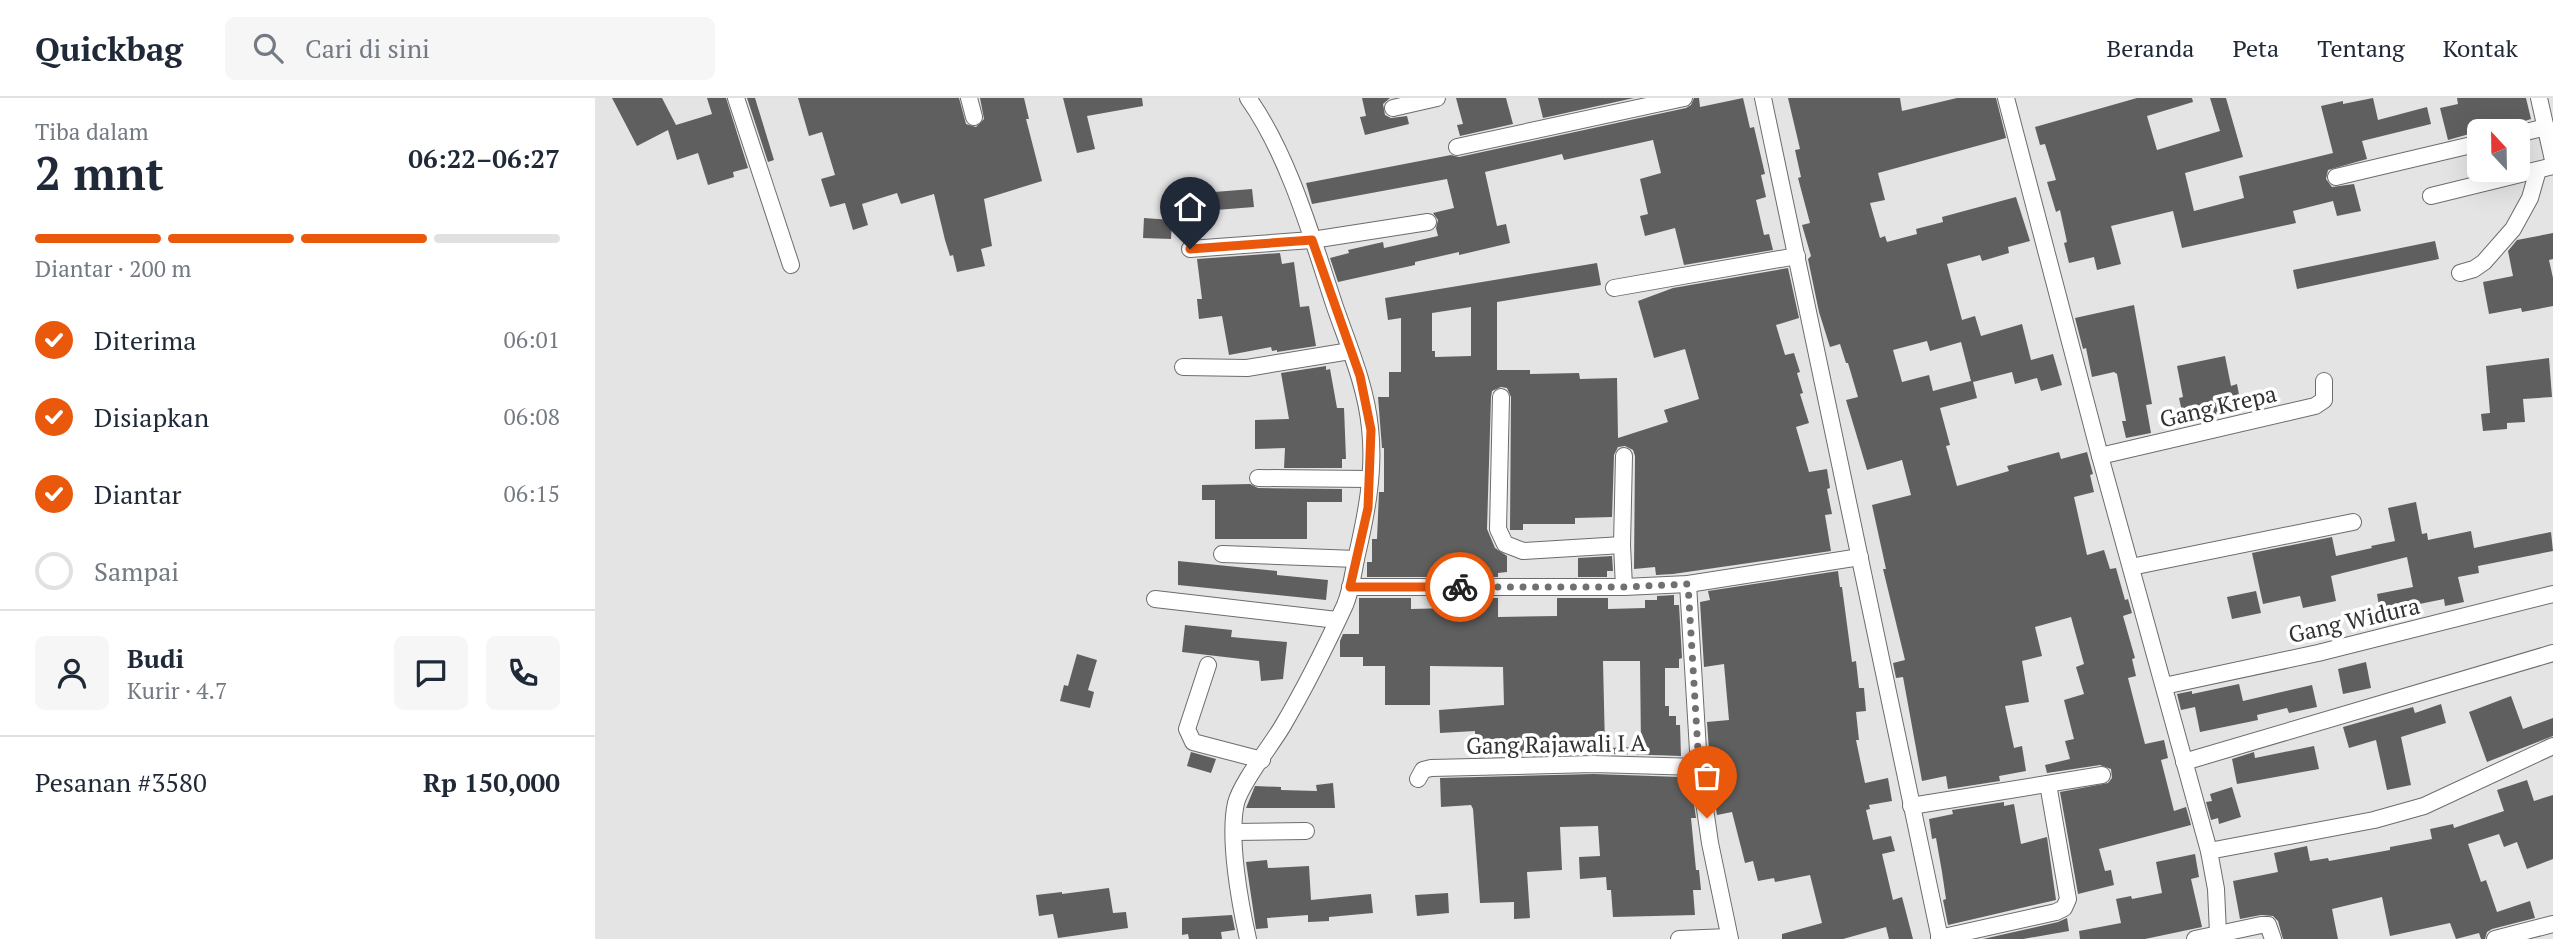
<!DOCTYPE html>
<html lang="id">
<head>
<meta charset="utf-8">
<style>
	body { margin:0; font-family:"PT Serif",serif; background:#f6f6f7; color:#1f2937; height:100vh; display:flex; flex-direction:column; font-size:26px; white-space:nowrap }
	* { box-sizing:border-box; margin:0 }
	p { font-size:23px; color:#747a83 }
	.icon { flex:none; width:38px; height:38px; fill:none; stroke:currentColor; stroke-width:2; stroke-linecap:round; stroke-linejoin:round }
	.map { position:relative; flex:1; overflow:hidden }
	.details { display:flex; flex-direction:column; background:#fff; width:595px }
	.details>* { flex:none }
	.needle { width:46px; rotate:338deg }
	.controls { position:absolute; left:1872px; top:21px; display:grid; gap:14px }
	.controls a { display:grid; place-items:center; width:63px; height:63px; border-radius:10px; background:#fff; box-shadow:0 7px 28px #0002; font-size:35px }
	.pin { position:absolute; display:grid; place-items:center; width:60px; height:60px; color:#fff; margin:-72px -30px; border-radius:50% 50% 50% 0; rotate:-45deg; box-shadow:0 0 7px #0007 }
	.pin .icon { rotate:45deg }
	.courier { position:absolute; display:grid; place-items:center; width:70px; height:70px; margin:-35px; border:5px solid #ea580c; border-radius:50%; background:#fff; color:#222; box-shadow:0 2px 9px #0007 }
	.head em { font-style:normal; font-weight:600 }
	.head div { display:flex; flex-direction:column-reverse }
	.head { display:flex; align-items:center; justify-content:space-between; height:119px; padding:0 35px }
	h1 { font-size:46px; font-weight:600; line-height:52px }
	.bar { display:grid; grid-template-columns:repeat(4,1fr); gap:10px 7px; align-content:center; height:84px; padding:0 35px }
	.bar i { height:9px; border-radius:5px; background:#e0e1e3 }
	.bar .selected { background:#ea580c }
	.bar p { grid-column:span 4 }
	.line { display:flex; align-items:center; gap:18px; padding:0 35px; border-top:2px solid #e0e1e3 }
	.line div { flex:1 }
	.round { display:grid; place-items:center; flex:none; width:74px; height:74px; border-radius:10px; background:#f6f6f7 }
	ol { padding:0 35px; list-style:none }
	li { display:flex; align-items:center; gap:21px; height:77px }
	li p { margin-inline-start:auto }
	li .icon { padding:7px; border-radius:50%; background:#ea580c; color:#fff; stroke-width:4 }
	li:last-child { color:#747a83 }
	li i { width:38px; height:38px; border:4px solid #e0e1e3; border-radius:50% }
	header { display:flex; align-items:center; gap:42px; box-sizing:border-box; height:98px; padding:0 35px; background:#fff; border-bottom:2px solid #e0e1e3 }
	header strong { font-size:33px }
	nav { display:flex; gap:38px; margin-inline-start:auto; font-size:24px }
	.search { width:490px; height:63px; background:#f6f6f7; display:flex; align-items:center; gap:18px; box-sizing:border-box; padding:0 24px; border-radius:10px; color:#747a83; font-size:26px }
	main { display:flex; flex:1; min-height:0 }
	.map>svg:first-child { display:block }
</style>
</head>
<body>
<header>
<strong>Quickbag</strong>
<div class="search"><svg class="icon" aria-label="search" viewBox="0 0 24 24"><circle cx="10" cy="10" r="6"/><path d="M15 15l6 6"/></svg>Cari di sini</div>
<nav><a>Beranda</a><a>Peta</a><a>Tentang</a><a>Kontak</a></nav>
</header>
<main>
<section class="details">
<div class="head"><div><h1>2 mnt</h1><p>Tiba dalam</p></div><em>06:22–06:27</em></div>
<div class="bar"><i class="selected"></i><i class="selected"></i><i class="selected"></i><i></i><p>Diantar · 200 m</p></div>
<ol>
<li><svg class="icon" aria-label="check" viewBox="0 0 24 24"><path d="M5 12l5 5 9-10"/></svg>Diterima<p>06:01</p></li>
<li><svg class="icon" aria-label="check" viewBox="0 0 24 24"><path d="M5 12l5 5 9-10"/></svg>Disiapkan<p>06:08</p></li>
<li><svg class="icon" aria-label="check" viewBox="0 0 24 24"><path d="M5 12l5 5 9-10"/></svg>Diantar<p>06:15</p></li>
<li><i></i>Sampai</li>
</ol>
<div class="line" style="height:126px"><a class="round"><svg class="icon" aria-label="person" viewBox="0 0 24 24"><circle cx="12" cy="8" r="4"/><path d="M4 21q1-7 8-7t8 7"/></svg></a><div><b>Budi</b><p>Kurir · 4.7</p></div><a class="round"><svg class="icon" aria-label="chat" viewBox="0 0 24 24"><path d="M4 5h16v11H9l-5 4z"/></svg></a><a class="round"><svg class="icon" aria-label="phone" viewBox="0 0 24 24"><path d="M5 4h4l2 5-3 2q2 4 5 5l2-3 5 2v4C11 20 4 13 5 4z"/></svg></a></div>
<div class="line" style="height:91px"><div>Pesanan #3580</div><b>Rp 150,000</b></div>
</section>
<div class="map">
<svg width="1958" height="841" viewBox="0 0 1958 841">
	<rect width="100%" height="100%" fill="#e4e4e5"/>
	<!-- building -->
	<g fill="#605f5f" fill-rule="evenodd">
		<path d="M17 0H67L81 27 117 16 112 0H131L153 70 138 74 139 79 113 87 103 55 82 62 73 32 42 48Z"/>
		<path d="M152 0H160L179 62 173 64Z"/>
		<path d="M203 0H364L371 26 381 29 389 21 385 0H429L434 21H431L447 83 389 101 397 148 386 151 390 168 362 174 358 157 355 158 350 142 339 96 306 106 302 95 267 106 273 127 258 132 250 105 235 109 226 81 240 77 227 34 214 38Z"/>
		<path d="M468 0H547L548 8 492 18 500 51 482 55Z"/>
		<path d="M767 0H795L788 6 790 17 796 20 812 18 814 26 770 37 765 19 771 18Z"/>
		<path d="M861 0H911L918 26 865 38 862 27 868 26Z"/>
		<path d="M943 0H1039L948 20Z"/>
		<path d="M1099 0H1104L1105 9 1148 0 1155 30 1159 29 1170 76 1166 77 1171 99 1161 102 1169 137 1174 136 1178 152 1089 167 1080 130 1050 138 1045 118 1053 116 1045 81 1066 75 1058 42 969 62 967 56 890 74 902 128 911 126 915 145 864 157V154L820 164V167L743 184 735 160 754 155 753 152 788 144 789 150 843 138 841 130 843 122 838 115 859 110 852 81 717 106 711 85 856 57 864 59 1091 10 1096 7Z"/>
		<path d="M1193 0H1305L1307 13 1362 0H1401L1411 40 1283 75 1290 102 1275 105 1285 140 1290 138 1292 144 1322 136 1321 131 1348 124 1347 119 1421 99 1435 143 1413 149 1414 155 1387 163 1385 157 1352 166 1367 222 1380 218 1386 238 1427 226 1436 262 1458 256 1467 287 1446 293 1442 280 1420 286 1417 274 1378 284 1382 300 1345 310 1355 347 1351 348 1362 388 1414 373 1412 368 1464 354 1466 361 1492 354 1498 376 1495 377 1499 394 1479 399 1492 457 1509 452 1515 471 1521 470 1530 502 1533 501 1537 515 1528 518 1540 560 1537 561 1541 578 1533 580 1550 646 1569 642 1573 660 1566 662 1579 713 1591 709 1596 727 1504 751 1510 773 1516 772 1519 787 1483 796 1465 694 1513 685 1517 680 1516 671 1505 667 1452 675 1450 667 1475 661 1470 643 1479 641 1469 602 1489 596 1481 569 1489 566 1476 519 1440 529 1447 558 1427 563 1434 604 1410 608 1419 650 1427 648 1431 673 1404 678 1405 683 1353 691 1351 678 1327 683 1308 579 1301 580 1298 565 1310 562 1288 471H1291L1277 407 1316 397 1307 362 1272 372 1251 302 1263 299 1253 265H1251L1245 246 1235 249 1224 214 1213 161 1216 158 1207 127 1215 125 1203 80 1206 79 1200 52 1205 51ZM1332 243 1335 253 1366 244 1376 283 1338 293 1334 277 1307 284 1298 252Z"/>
		<path d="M1542 0H1597L1598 4 1552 18 1562 52 1625 33 1615 0H1631L1648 59 1590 75 1599 113 1649 100 1644 78 1738 55 1726 8 1748 3V6L1778 0 1783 22 1832 9 1836 26 1767 43 1772 61 1733 72 1731 81 1737 89 1759 86 1766 113 1742 118 1738 103 1698 113 1701 125 1587 150 1578 113 1516 128 1526 166 1502 172 1499 159 1474 165 1469 145 1472 144 1465 112 1461 114 1452 84 1461 82 1450 46 1445 47 1440 29Z"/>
		<path d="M1862 0H1931L1936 21 1900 33H1885L1853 42 1845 10 1863 6Z"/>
		<path d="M657 91 659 109 621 112 619 94Z"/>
		<path d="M549 120 577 122 576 141 548 140Z"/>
		<path d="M1958 135V161L1954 162 1958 180V208L1927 214 1926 210 1894 216 1888 184 1918 178 1913 153 1922 142Z"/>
		<path d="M1840 143 1844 161 1702 191 1698 172Z"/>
		<path d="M685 155 687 166 699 164 705 209 714 208 721 248 682 254V252L677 253 676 249 634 257 627 218 604 221 602 201H607L602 161Z"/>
		<path d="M1002 165 1006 187 902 204V272H935V276L984 275 985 281 1022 280 1023 340 1073 324 1069 312 1104 301 1090 251 1059 260 1043 203 1078 190 1193 170 1204 220 1181 227 1190 257 1199 255 1205 274 1202 275 1208 295 1205 296 1214 325 1201 329 1214 374 1232 371 1235 390 1232 391 1237 416 1230 417 1236 453 1078 476 1061 477 1060 469 1039 471 1040 358 1038 352 1030 348 1023 349 1019 357 1017 419 980 420V426H928V432H915L916 299 912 290 906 289 897 293 896 299 892 431 900 450 912 458V474L903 475V479H772V464H777V441H782L784 394H789V350H787L783 299H794V274H806V220L793 222 790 200ZM876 209V258L840 259V253H837V215Z"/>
		<path d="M1539 207 1557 306 1551 307 1556 335 1531 340 1527 323H1531L1522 276 1519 274 1497 279 1491 250 1488 251 1480 220Z"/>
		<path d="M1630 258 1636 288 1642 286 1647 312 1614 318 1615 322 1590 327 1584 300 1588 299 1582 268Z"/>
		<path d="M1954 260 1957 299 1928 301 1930 324 1912 325V331L1888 333 1886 316 1895 315 1891 268Z"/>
		<path d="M731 268V272L735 271 742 310H749L751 361H747V370H689L690 350 660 351V322L694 321 686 275Z"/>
		<path d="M655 386 663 390 747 391V404H712V441H620V402H607V387Z"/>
		<path d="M1821 404 1827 436 1832 435 1833 442 1876 433 1879 450 1956 434 1958 453 1883 468 1884 475 1863 479 1869 504 1850 508 1849 501 1785 514 1782 496 1818 489 1812 459 1736 478 1741 503 1708 510 1705 498 1668 506 1657 455 1737 439 1741 458 1777 450 1776 448 1800 443 1793 410Z"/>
		<path d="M1017 458 1018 473H1012V479H983V460Z"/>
		<path d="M583 463 682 473V477L733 482 731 502 583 487Z"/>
		<path d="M1243 473 1245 489H1247L1257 564 1261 563 1264 590H1269L1271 613 1261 614 1264 642H1261L1270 685 1293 680 1297 703 1274 707 1275 711 1271 712 1278 742 1296 738 1300 753 1287 756 1298 802 1307 799 1318 841H1294L1291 829 1248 841H1187V836L1227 825 1215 777 1180 784 1179 780 1163 783 1158 763 1150 765 1137 714 1122 717 1118 691 1121 688 1114 653 1112 624 1134 622 1129 566 1109 569 1105 504 1115 502 1113 493Z"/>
		<path d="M1661 493 1666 515 1637 521 1632 499Z"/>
		<path d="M1079 497V507H1084L1087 560 1084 561V570H1070V608H1074V618H1081V627H1085L1086 658 999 655 881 658 880 633 845 635 844 612 909 607 908 569 835 568V607H790V568H768V559H745V543L748 536H764V500H816V511L854 510V500H903V519L962 518V500H1013V511L1050 510V502H1062V498ZM1008 563H1045L1046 649 1010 650Z"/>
		<path d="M590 527 637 532 636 539 692 544 688 581 666 583 664 563 587 554Z"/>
		<path d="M482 556 502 562 493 592 499 594 495 610 465 603 469 587 473 588Z"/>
		<path d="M1771 564 1776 590 1748 596 1743 571Z"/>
		<path d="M1644 586 1648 603 1717 587 1722 609 1694 615 1692 610 1662 617 1663 622 1605 634 1600 609 1586 612 1582 596 1597 593V596Z"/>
		<path d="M1916 598 1928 631 1958 620V638L1892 664 1874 614Z"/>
		<path d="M1846 606 1851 625 1806 639 1816 687 1792 692 1781 642 1754 650 1748 629 1818 609 1820 615Z"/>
		<path d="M1719 648 1724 671 1642 686 1637 661 1659 654 1660 660Z"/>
		<path d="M596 654 621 661 616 675 592 668Z"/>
		<path d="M999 676 1086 679V693H1097L1101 720H1096L1101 772H1104L1106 792H1098L1100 817 1018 819 1016 792H1012L1011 779 985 781 984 759 1005 758 1003 728 965 729 967 772 932 774 935 820 919 821V804L885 805 878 711 876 707 846 709 845 680Z"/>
		<path d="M1932 682 1939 703 1958 697V761L1932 771 1922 744 1909 749 1904 736 1873 746 1886 784 1891 782 1902 814 1935 803 1940 820 1897 831 1892 834 1890 841H1886L1884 835 1861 841 1855 825 1795 838 1787 799 1737 811 1743 841H1688L1683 823 1678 818 1666 817 1645 821 1638 783 1683 774 1679 755 1712 748 1715 763 1733 760 1734 763 1795 752V749L1837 741 1835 731 1858 726 1859 730 1909 713 1902 692Z"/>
		<path d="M738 685 740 710H651L660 688 686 689V692L722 693 721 687Z"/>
		<path d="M1637 689 1646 719 1624 726 1623 720 1616 722 1611 704 1617 703 1615 696Z"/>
		<path d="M1409 704V708L1419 706 1426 746 1452 739 1461 802 1353 827 1348 802 1351 801 1347 774 1341 740 1337 741 1334 721 1358 716 1357 712Z"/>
		<path d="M1600 756 1604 779 1596 781 1607 829 1550 841H1485L1484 833 1526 825 1521 801 1536 798 1537 801 1567 795 1561 764Z"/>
		<path d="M672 762 673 770 714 768 716 802 776 796 778 815 734 819V823L713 824V817L672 820 673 830 661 831 651 764Z"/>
		<path d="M514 790 518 815 531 814 533 830 463 840 458 816 444 818 441 797 467 794V796Z"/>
		<path d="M853 795 854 815 822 818 820 797Z"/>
		<path d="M637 817 640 832 626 834 627 841H594L593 836 587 837V820Z"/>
		<path d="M1472 820 1474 833 1428 841H1388L1463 824Z"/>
	</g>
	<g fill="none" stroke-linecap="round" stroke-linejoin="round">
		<!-- minor casing -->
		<g stroke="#6c6c6d" stroke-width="18">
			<g id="minor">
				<path d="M141 0 196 167"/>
				<path d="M374 0 379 19"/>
				<path d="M1168 0 1345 841"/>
				<path d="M1411 0 1505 358 1614 753 1621 791 1623 835"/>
				<path d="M1944 0 1958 62"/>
				<path d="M798 10 842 0"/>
				<path d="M1923 36 1951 29"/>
				<path d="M862 49 1089 0"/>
				<path d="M1741 79 1885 45"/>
				<path d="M1836 98 1958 68"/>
				<path d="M595 151 717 142 833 124"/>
				<path d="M1865 175 1879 171 1889 164 1918 131 1935 100 1943 72"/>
				<path d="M1019 190 1202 158"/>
				<path d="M588 269 652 270 755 253"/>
				<path d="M906 299 903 431 910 446 928 453 1027 447"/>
				<path d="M1029 358 1027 447 1029 489"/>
				<path d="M1505 358 1720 308 1729 302V283"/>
				<path d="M663 380 774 381"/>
				<path d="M627 456 761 461"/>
				<path d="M1536 469 1758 424"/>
				<path d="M1093 486 1104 669 1115 745 1135 841"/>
				<path d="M755 489H1029L1093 486 1265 459"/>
				<path d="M560 501 742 522"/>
				<path d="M613 567 592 631 598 644 667 662"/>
				<path d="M1569 588 1723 555 1958 496"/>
				<path d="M1589 664 1958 555"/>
				<path d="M823 681 828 672 836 670 999 666 1104 669"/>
				<path d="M1316 708 1507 677"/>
				<path d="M639 734 711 733"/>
				<path d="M1614 753 1779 722 1829 708 1958 648"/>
				<path d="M1344 840 1461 814 1469 810 1473 801 1453 686"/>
				<path d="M653 841C645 806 633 740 641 705 646 685 675 649 687 629 710 590 731 548 750 507 756 493 758 476 761 461 771 418 780 374 775 330 771 288 754 249 740 209 718 143 694 57 653 0"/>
				<path d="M1084 841 1134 839"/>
				<path d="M1600 841 1666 827H1673L1678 841"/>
				<path d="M1900 841 1958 826"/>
			</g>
		</g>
		<!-- minor -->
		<use href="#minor" stroke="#fff" stroke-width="16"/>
	</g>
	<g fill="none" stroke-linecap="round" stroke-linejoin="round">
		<!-- done -->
		<path stroke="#707071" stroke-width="7" stroke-dasharray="0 12.6" d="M865 489H1029L1093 486 1104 669 1112 720"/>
		<!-- route -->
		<path stroke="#ea580c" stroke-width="9" d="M595 151 717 142 765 278 776 332 773 410 755 489H865"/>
	</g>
	<g text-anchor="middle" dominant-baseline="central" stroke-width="7" stroke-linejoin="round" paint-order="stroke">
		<!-- street labels -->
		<g font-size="23" fill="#323232" stroke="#fff">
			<text transform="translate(1623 308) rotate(-13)">Gang Krepa</text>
			<text transform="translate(1759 522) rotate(-13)">Gang Widura</text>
			<text transform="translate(961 646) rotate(-1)">Gang Rajawali I A</text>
		</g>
	</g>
</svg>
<div class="controls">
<a><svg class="needle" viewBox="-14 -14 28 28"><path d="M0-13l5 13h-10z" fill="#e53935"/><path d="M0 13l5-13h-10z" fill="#747a83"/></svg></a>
</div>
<div class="pin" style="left:1112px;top:720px;background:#ea580c"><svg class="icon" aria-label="bag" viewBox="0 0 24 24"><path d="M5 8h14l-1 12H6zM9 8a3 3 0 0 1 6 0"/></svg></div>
<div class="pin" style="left:595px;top:151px;background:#1f2937"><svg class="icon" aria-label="home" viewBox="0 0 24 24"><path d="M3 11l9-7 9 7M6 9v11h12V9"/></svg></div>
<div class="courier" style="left:865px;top:489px"><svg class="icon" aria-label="bike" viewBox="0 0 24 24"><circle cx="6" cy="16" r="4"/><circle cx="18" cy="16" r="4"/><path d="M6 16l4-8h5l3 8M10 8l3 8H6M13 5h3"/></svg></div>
</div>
</main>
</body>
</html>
